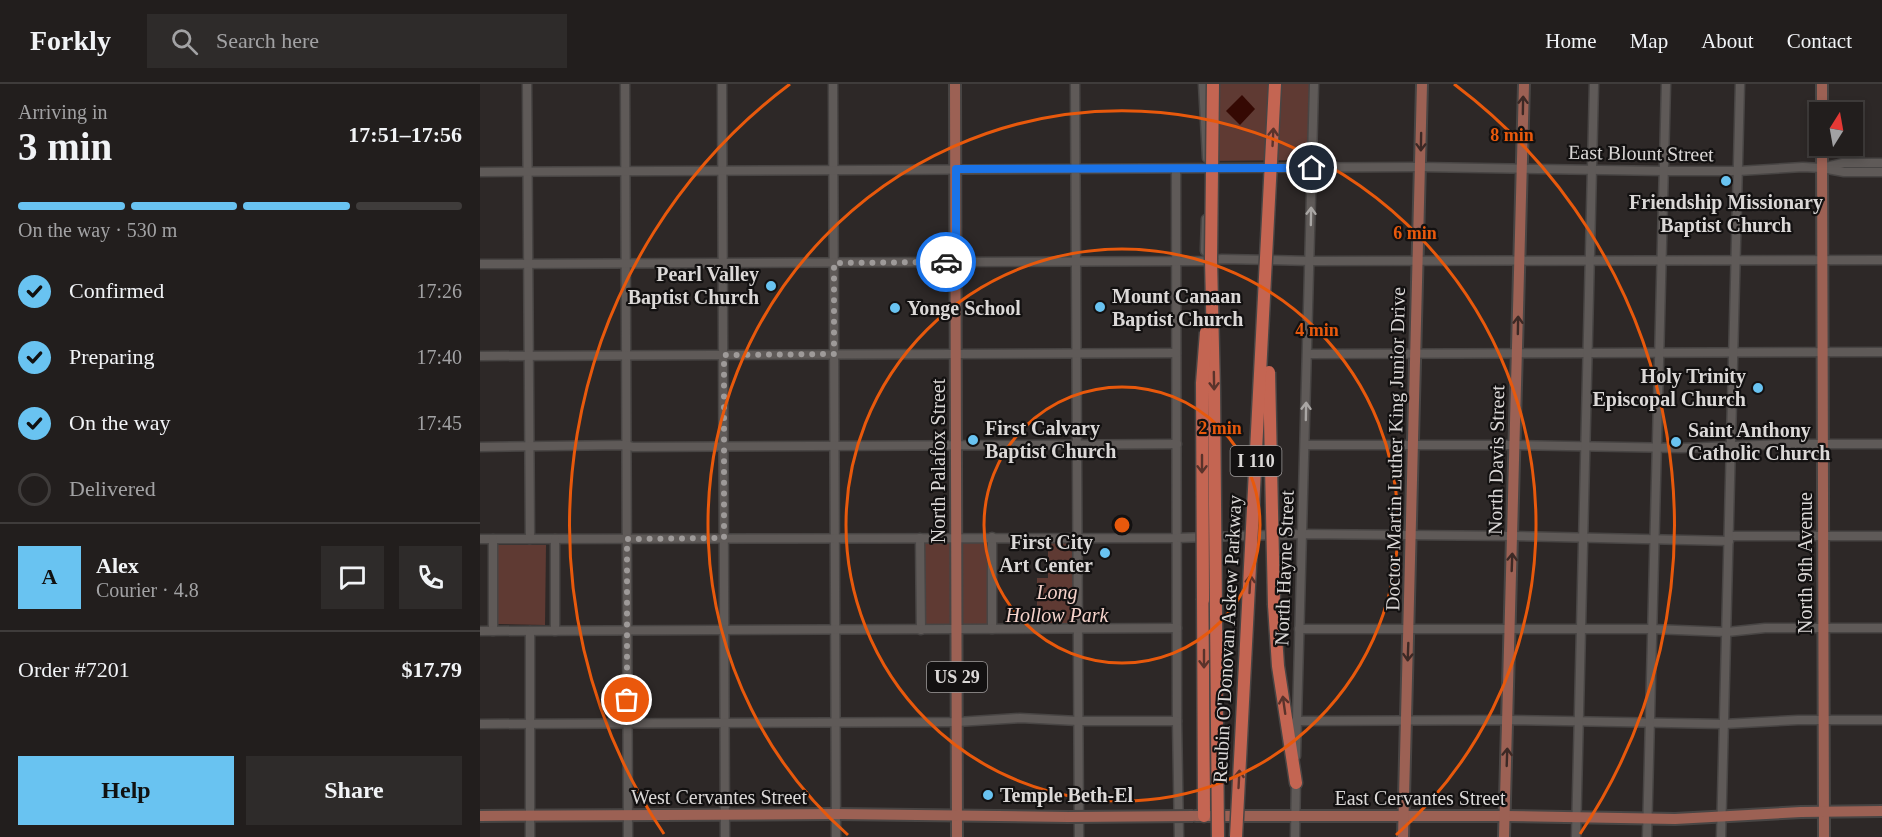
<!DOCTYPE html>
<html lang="en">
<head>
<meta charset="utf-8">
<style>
	body { margin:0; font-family:Georgia,serif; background:#2e2b2a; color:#f1f3f6; height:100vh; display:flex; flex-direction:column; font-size:22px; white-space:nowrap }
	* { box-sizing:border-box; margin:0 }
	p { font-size:20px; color:#a2a2a4 }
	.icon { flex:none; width:33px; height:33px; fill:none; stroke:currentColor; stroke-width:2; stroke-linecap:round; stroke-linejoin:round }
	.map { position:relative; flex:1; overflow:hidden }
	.details { display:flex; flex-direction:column; background:#221e1d; width:480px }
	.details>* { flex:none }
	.needle { width:39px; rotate:11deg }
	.fabs { position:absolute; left:1329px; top:18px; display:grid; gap:12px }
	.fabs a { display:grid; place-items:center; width:54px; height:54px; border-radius:0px; background:#221e1d; box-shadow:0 3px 9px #0003,0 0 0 2px #3f3c3b; font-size:30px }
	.pin { position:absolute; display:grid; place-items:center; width:51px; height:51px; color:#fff; margin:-26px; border:3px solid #fff; border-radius:50%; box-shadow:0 2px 6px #0007 }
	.courier { position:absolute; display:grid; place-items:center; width:60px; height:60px; margin:-30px; border:4px solid #1a73e8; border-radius:50%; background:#fff; color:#222; box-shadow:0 2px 8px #0007 }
	.headline em { font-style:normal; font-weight:800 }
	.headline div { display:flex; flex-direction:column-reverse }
	.headline { display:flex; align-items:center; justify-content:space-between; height:102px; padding:0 18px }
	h1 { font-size:39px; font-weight:800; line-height:45px }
	.bar { display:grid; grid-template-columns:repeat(4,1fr); gap:9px 6px; align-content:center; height:72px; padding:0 18px }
	.bar i { height:8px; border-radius:4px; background:#3f3c3b }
	.bar .active { background:#69c3f1 }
	.bar p { grid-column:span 4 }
	.line { display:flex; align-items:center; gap:15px; padding:0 18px; border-top:2px solid #3f3c3b }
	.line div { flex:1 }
	.round { display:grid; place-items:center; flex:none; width:63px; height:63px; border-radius:0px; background:#2e2b2a }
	ol { padding:0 18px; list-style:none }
	li { display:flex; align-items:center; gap:18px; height:66px }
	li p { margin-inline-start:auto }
	li .icon { padding:6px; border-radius:50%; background:#69c3f1; color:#111; stroke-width:4 }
	li:last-child { color:#a2a2a4 }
	li i { width:33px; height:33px; border:3px solid #3f3c3b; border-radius:50% }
	.button { display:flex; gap:12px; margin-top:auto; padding:12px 18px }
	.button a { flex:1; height:69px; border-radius:0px; background:#69c3f1; color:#111; font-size:24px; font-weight:800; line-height:69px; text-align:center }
	.button a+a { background:#2e2b2a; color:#f1f3f6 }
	header { display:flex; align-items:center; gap:36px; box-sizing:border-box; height:84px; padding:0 30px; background:#221e1d; border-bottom:2px solid #3f3c3b }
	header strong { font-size:28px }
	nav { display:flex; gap:33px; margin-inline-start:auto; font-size:21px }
	.search { width:420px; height:54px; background:#2e2b2a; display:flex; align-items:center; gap:15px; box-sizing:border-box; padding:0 21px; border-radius:0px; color:#a2a2a4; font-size:22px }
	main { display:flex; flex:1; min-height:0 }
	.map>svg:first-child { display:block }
</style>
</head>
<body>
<header>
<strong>Forkly</strong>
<div class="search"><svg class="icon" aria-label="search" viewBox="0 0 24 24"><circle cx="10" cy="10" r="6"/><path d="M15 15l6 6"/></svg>Search here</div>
<nav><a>Home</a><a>Map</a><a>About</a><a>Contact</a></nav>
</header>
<main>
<section class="details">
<div class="headline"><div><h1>3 min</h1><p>Arriving in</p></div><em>17:51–17:56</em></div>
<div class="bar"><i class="active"></i><i class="active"></i><i class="active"></i><i></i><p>On the way · 530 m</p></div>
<ol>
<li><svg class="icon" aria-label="check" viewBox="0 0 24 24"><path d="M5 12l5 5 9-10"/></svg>Confirmed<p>17:26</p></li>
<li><svg class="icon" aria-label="check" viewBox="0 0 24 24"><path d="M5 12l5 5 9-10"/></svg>Preparing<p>17:40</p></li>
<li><svg class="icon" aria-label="check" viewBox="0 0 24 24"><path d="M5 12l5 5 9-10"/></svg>On the way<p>17:45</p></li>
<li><i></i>Delivered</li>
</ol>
<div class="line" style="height:108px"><b class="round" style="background:#69c3f1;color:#111">A</b><div><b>Alex</b><p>Courier · 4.8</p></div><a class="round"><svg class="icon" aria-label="chat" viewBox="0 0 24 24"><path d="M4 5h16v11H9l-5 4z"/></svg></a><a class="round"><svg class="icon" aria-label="phone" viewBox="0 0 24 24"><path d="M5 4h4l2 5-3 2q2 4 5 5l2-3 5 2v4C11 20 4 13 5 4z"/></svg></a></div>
<div class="line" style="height:78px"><div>Order #7201</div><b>$17.79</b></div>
<div class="button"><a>Help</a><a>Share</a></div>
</section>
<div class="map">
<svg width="1402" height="753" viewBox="0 0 1402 753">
	<rect width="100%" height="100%" fill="#2d2827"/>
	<!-- green -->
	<g fill="#5f3a33">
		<path d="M725 0H831L829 76 729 77Z"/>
		<path d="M512 453V545L441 546 440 454Z"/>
		<path d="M568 453H597L598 545H557V494H568Z"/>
		<path d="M17 461H66L65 541 17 540Z"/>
	</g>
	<!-- water -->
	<path fill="#350903" d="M762 11 775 25 760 41 746 27Z"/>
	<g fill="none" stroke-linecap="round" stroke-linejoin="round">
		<!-- minor casing -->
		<g stroke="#484544" stroke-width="11">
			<g id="minor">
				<path d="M47 0 50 455"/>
				<path d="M145 0 148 753"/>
				<path d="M242 0 245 753"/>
				<path d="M353 0 356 753"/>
				<path d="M595 0 599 753"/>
				<path d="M723 0 727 74"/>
				<path d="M1346 83 1363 79H1402"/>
				<path d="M696 85 697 637 699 753"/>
				<path d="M0 88 940 83 1184 87H1258L1323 83 1342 84 1364 88H1402"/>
				<path d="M726 135 725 164V167L733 172"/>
				<path d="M0 180 725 177 742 175 831 177 1402 176"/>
				<path d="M828 270 1402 268"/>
				<path d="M0 272 696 269"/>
				<path d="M826 361H1035L1201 364 1308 360H1402"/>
				<path d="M0 363 146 361 153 363 697 360"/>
				<path d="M1249 452H1402"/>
				<path d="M512 453V545"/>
				<path d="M440 454 441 546"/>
				<path d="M0 455 697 454 821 450 1033 452 1249 457"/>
				<path d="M13 455V547"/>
				<path d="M75 455V547"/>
				<path d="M819 545H1172L1247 548 1285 544H1402"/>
				<path d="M0 547 697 544"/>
				<path d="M50 547V753"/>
				<path d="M816 637 1028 636 1244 640 1318 636H1402"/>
				<path d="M0 640 477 638 540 634 598 637H697"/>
				<path d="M816 672 834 0"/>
				<path d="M815 753 816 693"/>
				<path d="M1096 753 1114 0"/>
				<path d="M1167 753 1186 0"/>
				<path d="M1241 753 1260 0"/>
			</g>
		</g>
		<!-- major casing -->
		<g stroke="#484544" stroke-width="14">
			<g id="major">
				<path d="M475 0 477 753"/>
				<path d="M1342 0V28"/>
				<path d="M1342 62 1344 753"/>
				<path d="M0 732 356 730 589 733"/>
				<path d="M716 732H1025L1195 735 1321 728 1402 727"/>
				<path d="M923 753 942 0"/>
				<path d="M1024 753 1044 0"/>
			</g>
		</g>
		<!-- highway casing -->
		<g stroke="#484544" stroke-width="15">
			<g id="highway">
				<path d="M723 516 724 732"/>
				<path d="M794 521 798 582 816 699"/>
			</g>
		</g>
		<!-- minor -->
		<use href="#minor" stroke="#5f5a58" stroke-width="8"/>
		<!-- major -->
		<use href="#major" stroke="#9c6154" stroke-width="10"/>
		<!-- highway -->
		<use href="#highway" stroke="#c46552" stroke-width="12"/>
		<!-- major-bridge casing -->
		<g stroke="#484544" stroke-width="14" stroke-linecap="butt">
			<path id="major-bridge" d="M589 733 713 732"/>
		</g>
		<!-- highway-bridge casing -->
		<g stroke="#484544" stroke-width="15" stroke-linecap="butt">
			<g id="highway-bridge">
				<path d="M733 0 731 175 734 308 738 753"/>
				<path d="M789 288 794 521"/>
				<path d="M723 516 722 299 726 248"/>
				<path d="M756 753 795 0"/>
			</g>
		</g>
		<!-- major-bridge -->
		<use href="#major-bridge" stroke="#9c6154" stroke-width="10"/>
		<!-- highway-bridge -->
		<use href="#highway-bridge" stroke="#c46552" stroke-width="12"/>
	</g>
	<!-- one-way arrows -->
	<defs><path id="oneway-shaft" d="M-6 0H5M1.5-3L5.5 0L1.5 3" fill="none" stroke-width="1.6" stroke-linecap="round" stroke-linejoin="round" transform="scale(1.5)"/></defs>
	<g stroke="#3c2925">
		<use href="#oneway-shaft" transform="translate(1043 21) rotate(-89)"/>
		<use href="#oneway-shaft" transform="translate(941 58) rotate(91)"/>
		<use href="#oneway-shaft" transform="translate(1038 241) rotate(-89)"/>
		<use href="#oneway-shaft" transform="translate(1032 478) rotate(-88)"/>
		<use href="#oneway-shaft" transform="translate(928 568) rotate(92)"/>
		<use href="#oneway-shaft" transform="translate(1027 673) rotate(-88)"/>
	</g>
	<g stroke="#5a332b">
		<use href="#oneway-shaft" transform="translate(793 53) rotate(-87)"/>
		<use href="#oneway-shaft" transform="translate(734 297) rotate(89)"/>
		<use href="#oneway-shaft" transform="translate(722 380) rotate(90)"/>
		<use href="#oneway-shaft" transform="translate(770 500) rotate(-87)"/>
		<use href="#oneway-shaft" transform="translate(724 575) rotate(90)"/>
		<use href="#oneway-shaft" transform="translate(804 621) rotate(-98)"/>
		<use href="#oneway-shaft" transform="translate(759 695) rotate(-87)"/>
	</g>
	<g stroke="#a9a6a4">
		<use href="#oneway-shaft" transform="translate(831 132) rotate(-89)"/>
		<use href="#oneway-shaft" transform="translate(826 327) rotate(-89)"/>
	</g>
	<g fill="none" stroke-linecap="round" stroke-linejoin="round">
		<!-- done -->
		<path stroke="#9e9a99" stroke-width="6" stroke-dasharray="0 10.8" d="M147 616V455L244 454V271L354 270V179L466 178"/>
		<!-- route -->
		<path stroke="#1a73e8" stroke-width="8" d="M466 178H476V85L832 84"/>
	</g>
	<!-- distance rings -->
	<g fill="none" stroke="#e8590c" stroke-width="3">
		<circle cx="642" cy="441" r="138"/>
		<circle cx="642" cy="441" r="276"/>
		<path d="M368 751A414 414 0 1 1 916 751"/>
		<path d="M184 750A552 552 0 0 1 310 0M974 0A552 552 0 0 1 1100 750"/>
	</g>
	<!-- markers -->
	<g fill="#69c3f1" stroke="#131111" stroke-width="2">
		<circle cx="1246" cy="97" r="6"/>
		<circle cx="291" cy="202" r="6"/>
		<circle cx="620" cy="223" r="6"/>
		<circle cx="415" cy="224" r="6"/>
		<circle cx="1278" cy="304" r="6"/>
		<circle cx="493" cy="356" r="6"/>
		<circle cx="1196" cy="358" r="6"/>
		<circle cx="625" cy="469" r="6"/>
		<circle cx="508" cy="711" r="6"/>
	</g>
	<g text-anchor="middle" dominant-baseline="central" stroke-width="4.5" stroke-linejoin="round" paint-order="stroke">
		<!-- shield labels -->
		<g fill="#131111" stroke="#9f9c9c" stroke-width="1.5">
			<rect x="750.5" y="362" width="51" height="30" rx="4.5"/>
			<rect x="447" y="578" width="60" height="30" rx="4.5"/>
		</g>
		<g font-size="18" font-weight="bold" fill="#dbd8d7">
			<text x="776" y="377">I 110</text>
			<text x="477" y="593">US 29</text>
		</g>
		<!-- street labels -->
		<g font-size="20" fill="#dbd8d7" stroke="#131111">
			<text transform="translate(1161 69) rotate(1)">East Blount Street</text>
			<text transform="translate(915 365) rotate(-89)">Doctor Martin Luther King Junior Drive</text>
			<text transform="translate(1016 376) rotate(-89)">North Davis Street</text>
			<text transform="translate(458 377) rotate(-90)">North Palafox Street</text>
			<text transform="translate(1325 479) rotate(-90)">North 9th Avenue</text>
			<text transform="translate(804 484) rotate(-88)">North Hayne Street</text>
			<text transform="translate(747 555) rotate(-87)">Reubin O'Donovan Askew Parkway</text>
			<text x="239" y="713">West Cervantes Street</text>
			<text x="940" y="714">East Cervantes Street</text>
		</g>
		<!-- poi labels -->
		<g font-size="20" font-weight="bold" fill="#dbd8d7" stroke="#131111" text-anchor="start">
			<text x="1246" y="118" text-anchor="middle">Friendship Missionary<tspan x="1246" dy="23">Baptist Church</tspan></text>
			<text x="279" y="190" text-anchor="end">Pearl Valley<tspan x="279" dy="23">Baptist Church</tspan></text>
			<text x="632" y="212">Mount Canaan<tspan x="632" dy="23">Baptist Church</tspan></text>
			<text x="427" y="224">Yonge School</text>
			<text x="1266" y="292" text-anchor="end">Holy Trinity<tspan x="1266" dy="23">Episcopal Church</tspan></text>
			<text x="505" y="344">First Calvary<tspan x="505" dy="23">Baptist Church</tspan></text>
			<text x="1208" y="346">Saint Anthony<tspan x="1208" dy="23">Catholic Church</tspan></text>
			<text x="613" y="458" text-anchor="end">First City<tspan x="613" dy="23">Art Center</tspan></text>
			<text x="520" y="711">Temple Beth-El</text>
		</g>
		<!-- park labels -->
		<g font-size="20" font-style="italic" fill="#f6d3cb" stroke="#131111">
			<text x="577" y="508">Long<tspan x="577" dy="23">Hollow Park</tspan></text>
		</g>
	</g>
	<circle cx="642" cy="441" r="9" fill="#e8590c" stroke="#131111" stroke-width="3"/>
	<g font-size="18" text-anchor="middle" font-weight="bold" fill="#e8590c" stroke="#131111" stroke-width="4.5" stroke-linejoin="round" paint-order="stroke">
		<text x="1032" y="57">8 min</text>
		<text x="935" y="155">6 min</text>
		<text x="837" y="252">4 min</text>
		<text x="740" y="350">2 min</text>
	</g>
</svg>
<div class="fabs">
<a><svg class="needle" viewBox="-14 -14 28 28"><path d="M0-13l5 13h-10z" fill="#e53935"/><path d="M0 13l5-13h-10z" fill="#a2a2a4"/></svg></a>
</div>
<div class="pin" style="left:147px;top:616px;background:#ea580c"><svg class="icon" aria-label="bag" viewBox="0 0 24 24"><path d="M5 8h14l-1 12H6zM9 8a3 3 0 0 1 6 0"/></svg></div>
<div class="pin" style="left:832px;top:84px;background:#1f2937"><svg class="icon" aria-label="home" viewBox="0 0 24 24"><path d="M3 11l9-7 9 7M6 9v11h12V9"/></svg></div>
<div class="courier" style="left:466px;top:178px"><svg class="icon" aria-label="car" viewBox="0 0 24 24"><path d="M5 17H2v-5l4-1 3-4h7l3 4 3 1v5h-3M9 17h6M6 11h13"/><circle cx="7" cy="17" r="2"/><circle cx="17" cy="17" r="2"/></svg></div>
</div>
</main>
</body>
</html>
